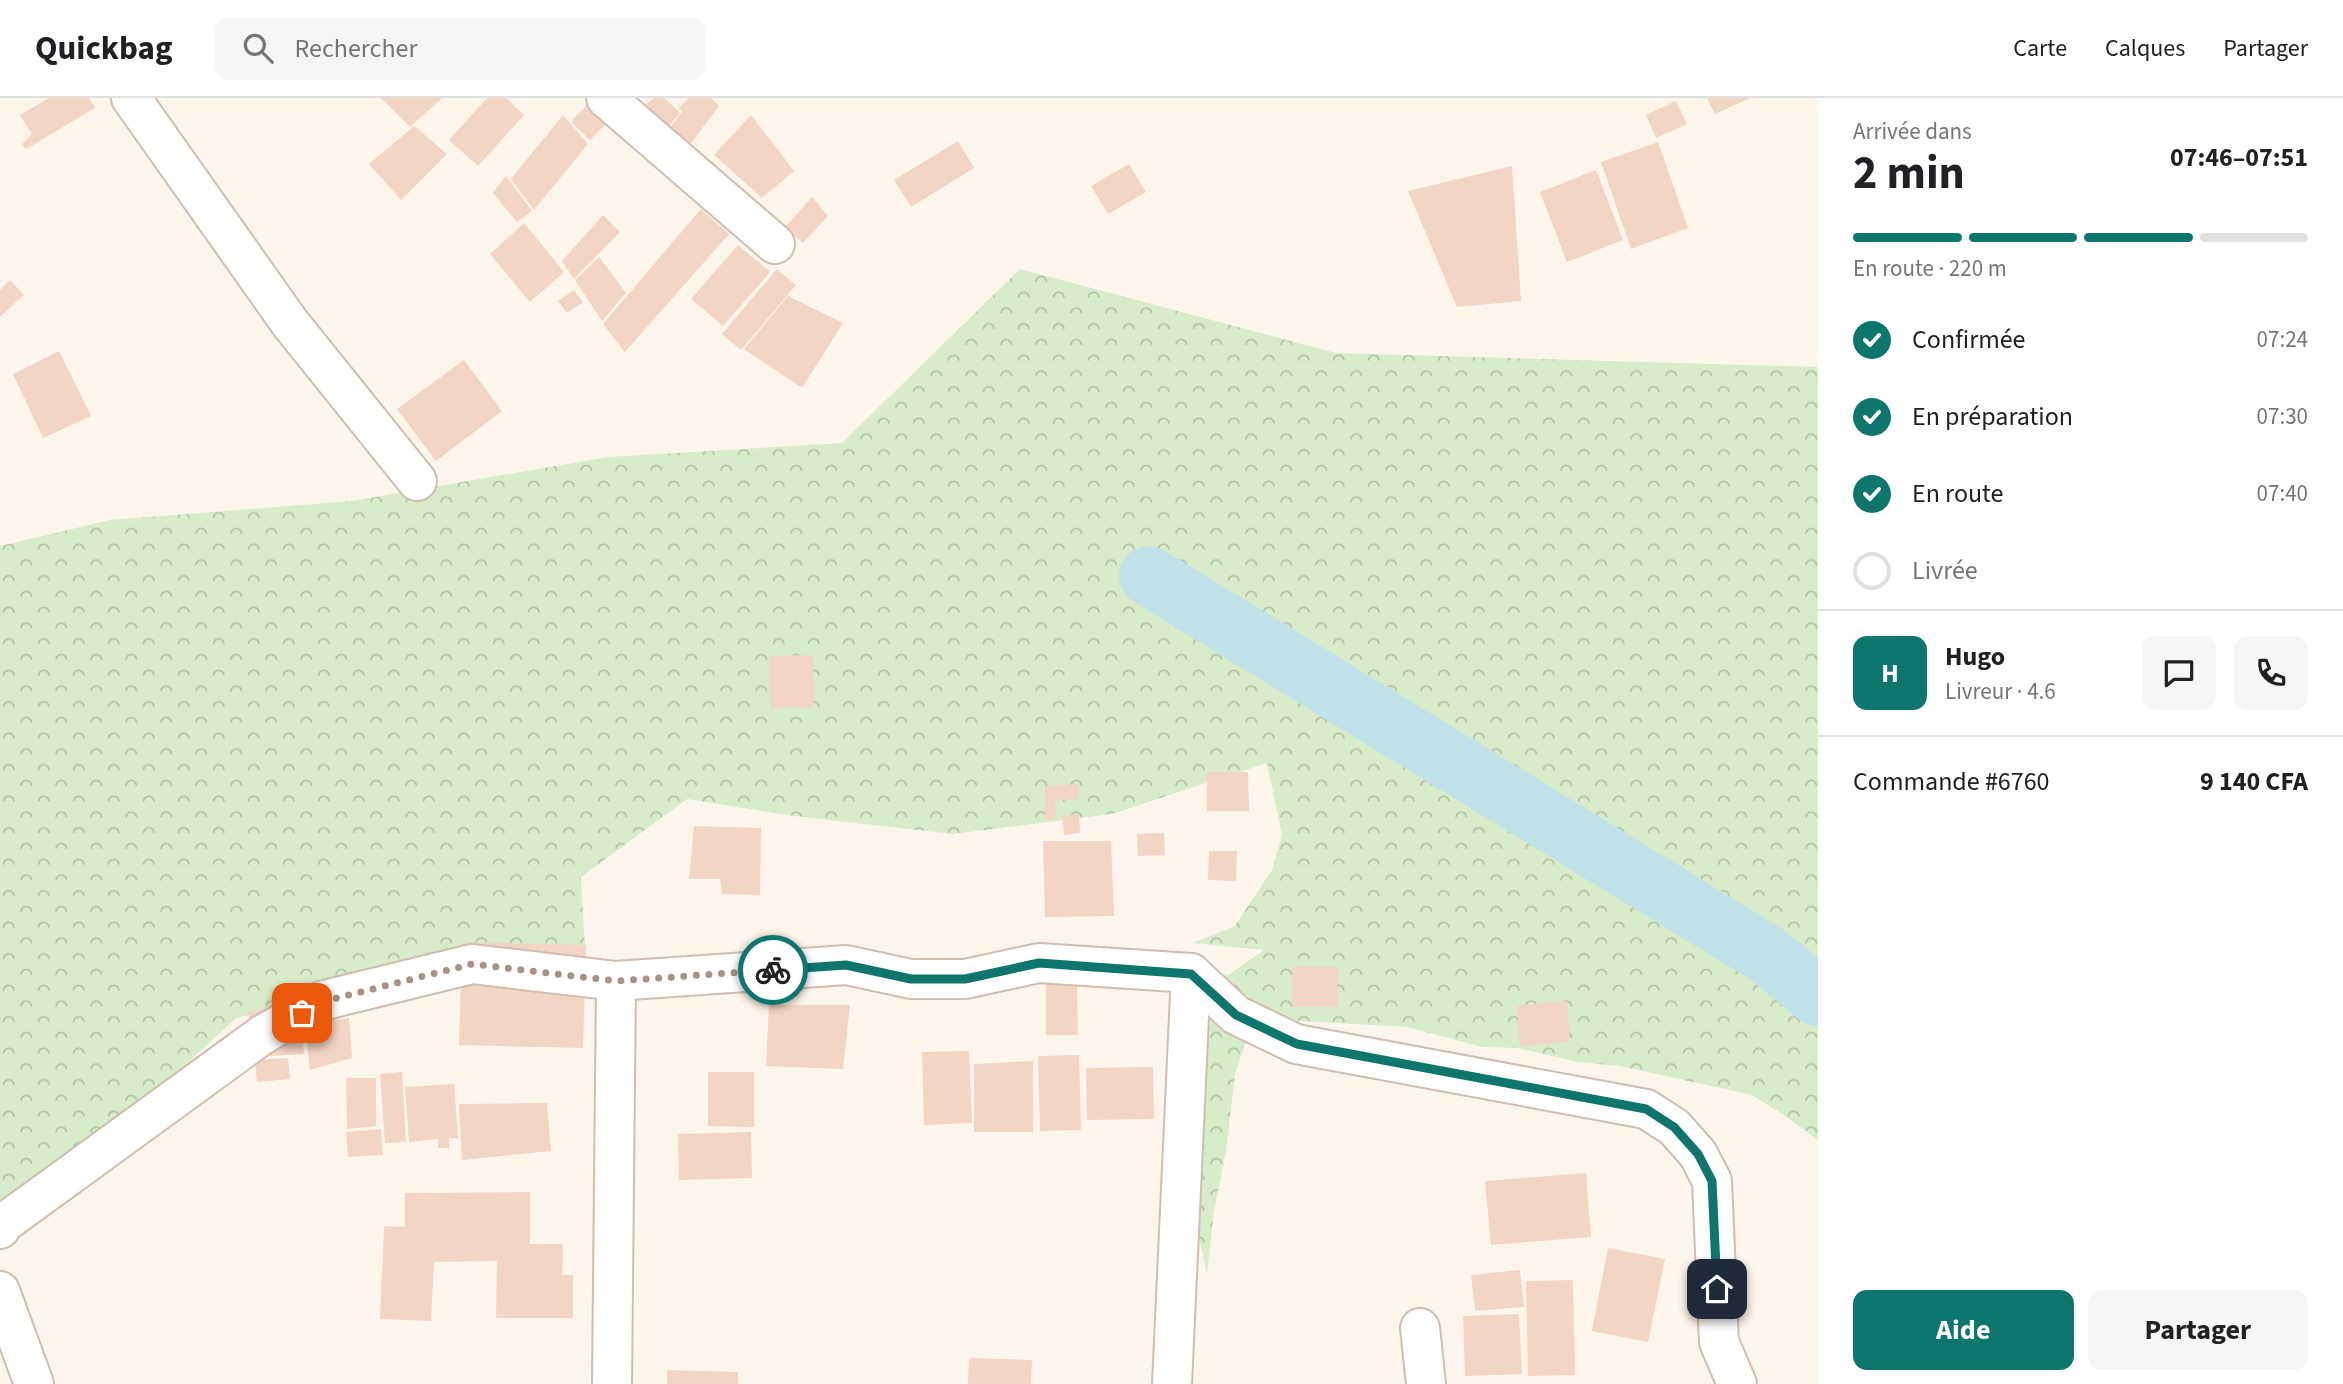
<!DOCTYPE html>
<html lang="fr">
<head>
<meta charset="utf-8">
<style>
	body { margin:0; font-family:"Source Sans 3",sans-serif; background:#f6f6f6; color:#202124; height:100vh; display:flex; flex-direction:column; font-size:26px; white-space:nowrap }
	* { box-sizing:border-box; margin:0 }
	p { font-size:23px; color:#757577 }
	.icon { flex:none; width:38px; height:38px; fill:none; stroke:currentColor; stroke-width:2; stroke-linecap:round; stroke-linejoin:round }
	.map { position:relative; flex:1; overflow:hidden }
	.panel { display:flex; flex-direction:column; background:#fff; width:525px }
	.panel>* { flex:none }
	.pin { position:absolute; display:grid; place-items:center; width:60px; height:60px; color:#fff; margin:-30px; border-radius:14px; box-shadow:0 4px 10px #0006 }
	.courier { position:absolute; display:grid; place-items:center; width:70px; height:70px; margin:-35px; border:5px solid #0f766e; border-radius:50%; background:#fff; color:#222; box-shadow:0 2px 9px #0007 }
	.overview em { font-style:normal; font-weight:700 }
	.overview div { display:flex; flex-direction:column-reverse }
	.overview { display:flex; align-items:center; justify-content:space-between; height:119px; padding:0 35px }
	h1 { font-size:46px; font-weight:700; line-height:52px }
	.bar { display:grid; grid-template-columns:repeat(4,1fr); gap:10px 7px; align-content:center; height:84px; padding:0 35px }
	.bar i { height:9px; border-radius:5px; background:#e0e0e0 }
	.bar .active { background:#0f766e }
	.bar p { grid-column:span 4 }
	.line { display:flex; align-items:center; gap:18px; padding:0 35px; border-top:2px solid #e0e0e0 }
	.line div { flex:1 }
	.round { display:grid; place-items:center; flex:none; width:74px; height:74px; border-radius:14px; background:#f6f6f6 }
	ol { padding:0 35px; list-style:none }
	li { display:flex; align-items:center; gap:21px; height:77px }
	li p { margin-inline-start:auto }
	li .icon { padding:7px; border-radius:50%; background:#0f766e; color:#fff; stroke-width:4 }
	li:last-child { color:#757577 }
	li i { width:38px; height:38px; border:4px solid #e0e0e0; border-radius:50% }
	.primary-button { display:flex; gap:14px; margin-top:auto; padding:14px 35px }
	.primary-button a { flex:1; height:80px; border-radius:14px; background:#0f766e; color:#fff; font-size:28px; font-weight:700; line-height:80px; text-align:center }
	.primary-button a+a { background:#f6f6f6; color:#202124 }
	header { display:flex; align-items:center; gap:42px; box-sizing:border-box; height:98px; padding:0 35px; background:#fff; border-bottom:2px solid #e0e0e0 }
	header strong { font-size:33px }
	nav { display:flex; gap:38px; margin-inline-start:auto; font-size:24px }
	.search { width:490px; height:63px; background:#f6f6f6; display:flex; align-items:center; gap:18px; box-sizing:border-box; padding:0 24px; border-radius:14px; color:#757577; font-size:26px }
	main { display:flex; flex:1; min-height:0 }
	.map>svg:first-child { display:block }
</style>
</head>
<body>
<header>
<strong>Quickbag</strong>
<div class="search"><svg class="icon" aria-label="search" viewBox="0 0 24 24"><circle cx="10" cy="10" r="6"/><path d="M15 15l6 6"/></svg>Rechercher</div>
<nav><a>Carte</a><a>Calques</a><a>Partager</a></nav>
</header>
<main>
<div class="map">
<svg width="1818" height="1286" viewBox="0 0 1818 1286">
	<defs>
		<pattern id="forest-crowns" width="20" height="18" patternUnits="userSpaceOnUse" patternTransform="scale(1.75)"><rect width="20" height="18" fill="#d8ecc9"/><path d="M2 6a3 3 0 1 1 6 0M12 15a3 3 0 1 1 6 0" fill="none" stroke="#b4c2a5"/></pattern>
	</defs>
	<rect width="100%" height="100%" fill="#fdf6ec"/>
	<!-- forest -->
	<path fill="url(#forest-crowns)" d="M1020 171 1336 255 1818 269V1042L1784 1017 1752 997 1620 968 1578 964 1517 950 1482 949 1407 929 1264 921 1251 929 1235 975 1226 1053 1214 1113 1207 1176 1193 1112 1209 868 1227 878 1264 852 1192 845 1234 829 1272 772 1282 737 1267 665 1112 716 953 736 794 718 687 701 581 779 586 869 386 876 235 921 135 1014 0 1122V448L110 422 352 403 608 359 842 345Z"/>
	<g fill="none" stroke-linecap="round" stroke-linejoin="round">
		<!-- river -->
		<path stroke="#bfe3e8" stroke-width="60" d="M1149 478 1766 856 1818 898"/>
	</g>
	<!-- building -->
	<g fill="#f3d5c3">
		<path d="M49 0H89L95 10 26 51 22 46 32 36 20 17Z"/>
		<path d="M381 0H442L410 29Z"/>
		<path d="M487 0H506L524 17 478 68 449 42Z"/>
		<path d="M653 0H665L680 15 667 30 645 8Z"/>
		<path d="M688 0H711L719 8 689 48 668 32 682 14 679 10Z"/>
		<path d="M1707 0H1750L1715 16Z"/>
		<path d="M1676 3 1687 26 1656 40 1646 17Z"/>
		<path d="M588 6 607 25 590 42 571 24Z"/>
		<path d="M563 17 588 46 534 112 511 81Z"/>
		<path d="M751 17 794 73 762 100 714 57Z"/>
		<path d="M414 28 447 56 401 102 369 66Z"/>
		<path d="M958 43 974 70 911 109 894 82Z"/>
		<path d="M1658 44 1688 130 1631 151 1601 64Z"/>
		<path d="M1129 66 1146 94 1108 116 1091 88Z"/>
		<path d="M1512 68 1521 203 1457 209 1408 93Z"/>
		<path d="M1596 72 1623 142 1567 164 1540 94Z"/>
		<path d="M506 78 532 113 517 124 493 95Z"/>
		<path d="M812 99 828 118 803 145 785 129Z"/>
		<path d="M701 111 729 136 625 254 603 226Z"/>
		<path d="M603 117 620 134 574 181 562 163Z"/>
		<path d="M524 125 564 174 530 204 490 156Z"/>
		<path d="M738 147 770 174 723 228 691 201Z"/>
		<path d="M599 159 626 195 602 223 575 182Z"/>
		<path d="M777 171 796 187 741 252 722 236Z"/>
		<path d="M10 182 24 197 0 219V192Z"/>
		<path d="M574 192 583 204 567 215 558 203Z"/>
		<path d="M788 198 843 225 802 290 744 251Z"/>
		<path d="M59 253 91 318 43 340 13 276Z"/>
		<path d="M464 262 502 313 436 363 397 311Z"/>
		<path d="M813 557 814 609 770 610 769 558Z"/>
		<path d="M1207 674H1248L1249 713H1207Z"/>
		<path d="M1078 686V701L1055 702 1056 721H1045V688Z"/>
		<path d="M1079 716 1080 735 1064 737 1062 718Z"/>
		<path d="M694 728 761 730 760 797 722 796 720 781H689Z"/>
		<path d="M1164 735 1165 757 1138 758 1137 736Z"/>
		<path d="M1043 743H1111L1114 818 1045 819Z"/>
		<path d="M1209 753H1237L1236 783 1208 782Z"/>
		<path d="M462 844 586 847 583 950 459 947Z"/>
		<path d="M1293 868 1338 869 1337 909H1292Z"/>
		<path d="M1046 885 1077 888 1078 937H1046Z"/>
		<path d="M1567 903 1570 944 1520 948 1517 908Z"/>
		<path d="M299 906 304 956 255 959 248 914Z"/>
		<path d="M769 907H850L843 971 766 968Z"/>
		<path d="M349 920 352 960 310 972 305 926Z"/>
		<path d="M969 953 972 1025 924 1027 922 954Z"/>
		<path d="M1079 957 1081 1032 1040 1033 1038 958Z"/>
		<path d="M288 960 290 981 257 984 255 962Z"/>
		<path d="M1033 963V1034H974V966Z"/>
		<path d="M1153 969 1154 1021 1087 1022 1086 970Z"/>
		<path d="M402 974 406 1044 385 1045 380 976Z"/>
		<path d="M708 974H754V1029L708 1028Z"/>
		<path d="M346 980H376V1028L347 1031Z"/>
		<path d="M454 986 458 1040H449V1050H438V1041L409 1044 405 989Z"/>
		<path d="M547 1005 551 1053 462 1062 459 1006Z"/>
		<path d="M381 1031 383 1057 348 1059 346 1034Z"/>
		<path d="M751 1034 752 1080 679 1082 678 1036Z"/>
		<path d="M1586 1075 1591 1139 1491 1147 1485 1083Z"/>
		<path d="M530 1094V1146H563L562 1177H573V1220H496L497 1163 434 1164 431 1223 380 1221 384 1128 405 1129V1095Z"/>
		<path d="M1608 1150 1665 1161 1648 1244 1592 1233Z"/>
		<path d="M1520 1172 1524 1209 1475 1213 1471 1177Z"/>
		<path d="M1573 1182 1575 1277 1528 1278 1526 1183Z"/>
		<path d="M1519 1216 1522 1276 1465 1278 1463 1218Z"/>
		<path d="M969 1260 1032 1262 1031 1286H968Z"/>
		<path d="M667 1272 738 1274V1286H667Z"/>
	</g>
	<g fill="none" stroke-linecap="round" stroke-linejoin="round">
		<!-- street casing -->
		<g stroke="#d1beb0" stroke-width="42">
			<g id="street">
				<path d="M131 0 290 225 417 383"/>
				<path d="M606 0 775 146"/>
				<path d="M1191 875 1236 917 1296 946 1646 1011 1674 1029 1698 1056 1712 1083 1719 1244 1737 1286"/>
				<path d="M616 883 846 867 911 881H965L1039 865 1191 875 1172 1286"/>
				<path d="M0 1131 4 1125 262 937 321 903 472 866 616 883 612 1286"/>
				<path d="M0 1193 34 1286"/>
				<path d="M1420 1230 1426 1286"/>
			</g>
		</g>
		<!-- street -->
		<use href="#street" stroke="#fff" stroke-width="38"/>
	</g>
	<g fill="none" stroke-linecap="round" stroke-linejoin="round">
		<!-- done -->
		<path stroke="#a89285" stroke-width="7" stroke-dasharray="0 12.6" d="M302 915 321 904 472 866 616 883 773 872"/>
		<!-- route -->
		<path stroke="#0f766e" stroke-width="9" d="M773 872 846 867 911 881H965L1039 865 1191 876 1236 917 1297 946 1646 1011 1674 1029 1698 1056 1712 1083 1717 1191"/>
	</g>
</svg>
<div class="pin" style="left:302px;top:915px;background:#ea580c"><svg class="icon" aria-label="bag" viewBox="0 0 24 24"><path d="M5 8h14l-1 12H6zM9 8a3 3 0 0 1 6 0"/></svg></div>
<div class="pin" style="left:1717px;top:1191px;background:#1f2937"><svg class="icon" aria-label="home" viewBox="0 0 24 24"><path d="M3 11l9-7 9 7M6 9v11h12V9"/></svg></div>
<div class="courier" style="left:773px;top:872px"><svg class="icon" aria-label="bike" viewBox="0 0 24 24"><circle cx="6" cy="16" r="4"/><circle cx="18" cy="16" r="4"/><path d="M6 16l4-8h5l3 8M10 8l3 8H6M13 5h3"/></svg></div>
</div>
<section class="panel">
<div class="overview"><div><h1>2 min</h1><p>Arrivée dans</p></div><em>07:46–07:51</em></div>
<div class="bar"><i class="active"></i><i class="active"></i><i class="active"></i><i></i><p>En route · 220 m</p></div>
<ol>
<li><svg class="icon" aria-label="check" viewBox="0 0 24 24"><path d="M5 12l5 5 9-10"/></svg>Confirmée<p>07:24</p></li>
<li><svg class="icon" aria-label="check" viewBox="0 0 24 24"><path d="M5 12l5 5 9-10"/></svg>En préparation<p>07:30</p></li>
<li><svg class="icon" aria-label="check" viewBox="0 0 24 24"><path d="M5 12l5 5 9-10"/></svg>En route<p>07:40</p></li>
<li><i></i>Livrée</li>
</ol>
<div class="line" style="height:126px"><b class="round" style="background:#0f766e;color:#fff">H</b><div><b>Hugo</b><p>Livreur · 4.6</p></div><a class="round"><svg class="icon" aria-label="chat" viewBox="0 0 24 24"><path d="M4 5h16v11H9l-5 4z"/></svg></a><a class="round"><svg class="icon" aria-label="phone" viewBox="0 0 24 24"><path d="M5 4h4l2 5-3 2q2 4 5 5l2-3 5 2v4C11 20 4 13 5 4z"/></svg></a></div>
<div class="line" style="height:91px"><div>Commande #6760</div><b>9 140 CFA</b></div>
<div class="primary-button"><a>Aide</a><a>Partager</a></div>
</section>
</main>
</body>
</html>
